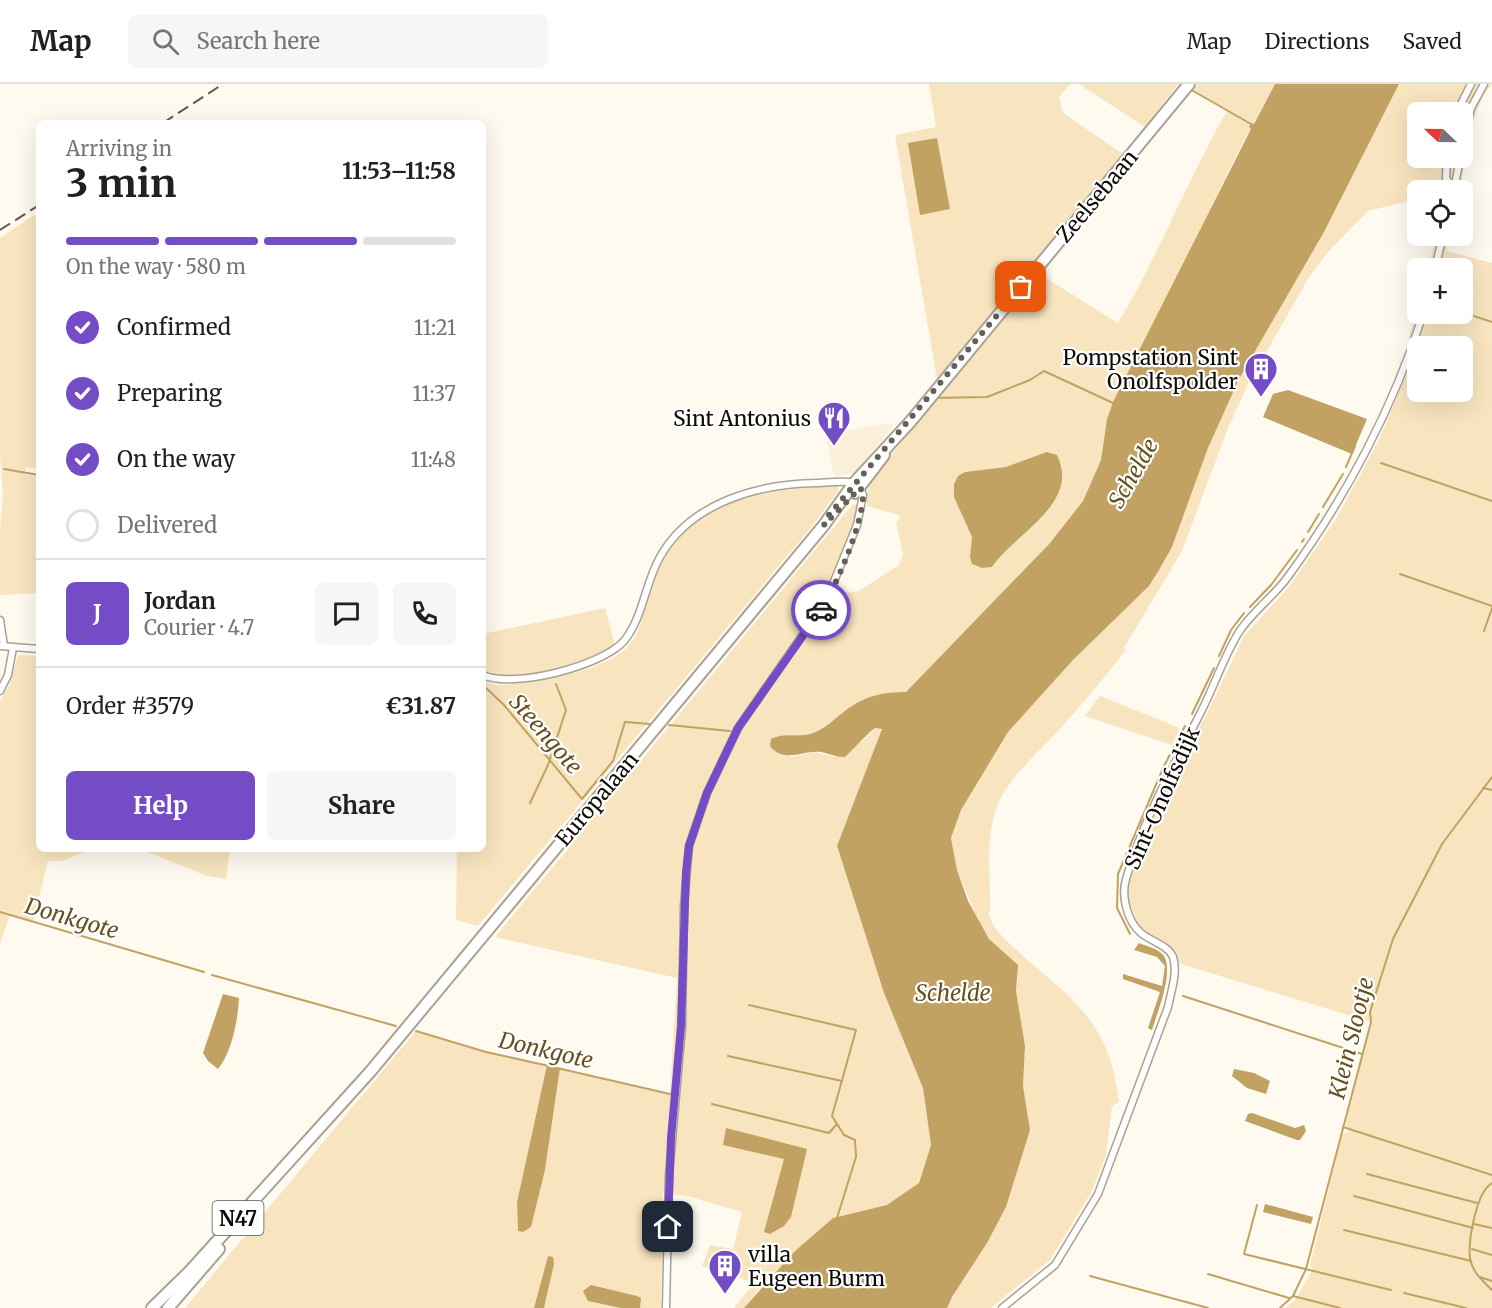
<!DOCTYPE html>
<html lang="en">
<head>
<meta charset="utf-8">
<style>
	body { margin:0; font-family:Merriweather,serif; background:#f6f6f6; color:#202124; height:100vh; display:flex; flex-direction:column; font-size:22px; white-space:nowrap }
	* { box-sizing:border-box; margin:0 }
	p { font-size:20px; color:#757577 }
	.icon { flex:none; width:33px; height:33px; fill:none; stroke:currentColor; stroke-width:2; stroke-linecap:round; stroke-linejoin:round }
	.map { position:relative; flex:1; overflow:hidden }
	.panel { position:absolute; left:36px; top:36px; width:450px; height:732px; display:flex; flex-direction:column; background:#fff; border-radius:9px; box-shadow:0 6px 24px #0002 }
	.panel>* { flex:none }
	.needle { width:39px; rotate:292deg }
	.buttons { position:absolute; left:1407px; top:18px; display:grid; gap:12px }
	.buttons a { display:grid; place-items:center; width:66px; height:66px; border-radius:9px; background:#fff; box-shadow:0 6px 24px #0002; font-size:30px }
	.pin { position:absolute; display:grid; place-items:center; width:51px; height:51px; color:#fff; margin:-26px; border-radius:12px; box-shadow:0 3px 9px #0006 }
	.courier { position:absolute; display:grid; place-items:center; width:60px; height:60px; margin:-30px; border:4px solid #744cc5; border-radius:50%; background:#fff; color:#222; box-shadow:0 2px 8px #0007 }
	.overview em { font-style:normal; font-weight:700 }
	.overview div { display:flex; flex-direction:column-reverse }
	.overview { display:flex; align-items:center; justify-content:space-between; height:102px; padding:0 30px }
	h1 { font-size:39px; font-weight:700; line-height:45px }
	.bar { display:grid; grid-template-columns:repeat(4,1fr); gap:9px 6px; align-content:center; height:72px; padding:0 30px }
	.bar i { height:8px; border-radius:4px; background:#e0e0e0 }
	.bar .active { background:#744cc5 }
	.bar p { grid-column:span 4 }
	.line { display:flex; align-items:center; gap:15px; padding:0 30px; border-top:2px solid #e0e0e0 }
	.line div { flex:1 }
	.round { display:grid; place-items:center; flex:none; width:63px; height:63px; border-radius:9px; background:#f6f6f6 }
	ol { padding:0 30px; list-style:none }
	li { display:flex; align-items:center; gap:18px; height:66px }
	li p { margin-inline-start:auto }
	li .icon { padding:6px; border-radius:50%; background:#744cc5; color:#fff; stroke-width:4 }
	li:last-child { color:#757577 }
	li i { width:33px; height:33px; border:3px solid #e0e0e0; border-radius:50% }
	.cta { display:flex; gap:12px; margin-top:auto; padding:12px 30px }
	.cta a { flex:1; height:69px; border-radius:9px; background:#744cc5; color:#fff; font-size:24px; font-weight:700; line-height:69px; text-align:center }
	.cta a+a { background:#f6f6f6; color:#202124 }
	header { display:flex; align-items:center; gap:36px; box-sizing:border-box; height:84px; padding:0 30px; background:#fff; border-bottom:2px solid #e0e0e0 }
	header strong { font-size:28px }
	nav { display:flex; gap:33px; margin-inline-start:auto; font-size:21px }
	.search { width:420px; height:54px; background:#f6f6f6; display:flex; align-items:center; gap:15px; box-sizing:border-box; padding:0 21px; border-radius:9px; color:#757577; font-size:22px }
	.map>svg:first-child { display:block }
</style>
</head>
<body>
<header>
<strong>Map</strong>
<div class="search"><svg class="icon" aria-label="search" viewBox="0 0 24 24"><circle cx="10" cy="10" r="6"/><path d="M15 15l6 6"/></svg>Search here</div>
<nav><a>Map</a><a>Directions</a><a>Saved</a></nav>
</header>
<div class="map">
<svg width="1492" height="1224" viewBox="0 0 1492 1224">
	<rect width="100%" height="100%" fill="#fffaf0"/>
	<!-- built -->
	<path fill="#faefd7" d="M892 339 893 343 854 389 834 393 826 350Z"/>
	<!-- green -->
	<g fill="#f8e5bf" fill-rule="evenodd">
		<path d="M929 0H1070L1059 13 1063 29 1123 70 937 295 895 51 936 43Z"/>
		<path d="M1079 0H1178L1145 43Z"/>
		<path d="M1197 0H1275L1236 72 1153 243 1113 318 1107 335 1101 376 1083 417 1050 459 906 608C884 607 864 615 844 628 833 635 826 644 813 649 799 654 785 648 771 656L792 673 814 668 835 673 863 657 875 644 882 645 837 763 884 909 923 1004 931 1061 919 1099 887 1121 833 1134 760 1204 744 1224H734L754 1199 702 1182 710 1161 733 1165 742 1128 691 1113 663 1109 661 1224H544L549 1204 548 1172 534 1224H185L416 947 486 968 547 981 517 1118 518 1146 523 1148 531 1143 545 1086 560 984 670 1010 677 894 495 853 853 420 857 421 859 429 836 497 841 509 859 507 899 481 903 470 896 439 901 432 868 422 866 416 871 397 1035 187 1118 239C1159 171 1187 96 1227 27L1192 6ZM1024 377 1062 380C1061 391 1062 403 1057 413 1043 442 1010 456 992 483L982 484 972 480 970 473 972 453 962 432 965 388 1006 383Z"/>
		<path d="M1399 0H1492C1469 28 1467 71 1460 106H1418L1417 115 1368 127 1328 168 1308 195 1248 300 1228 344 1182 467 1124 564 1126 566C1104 594 1082 621 1058 647 1037 670 1012 690 999 718 984 751 991 792 990 828H988C993 847 1008 858 1022 871 1076 918 1110 940 1119 1018L1112 1022 1106 1071 1092 1107 1050 1176 991 1224H947L952 1213 987 1159 1006 1123 1030 1046 1023 1002 1025 962 1016 907 1018 891 981 844 957 786 951 754 961 726 1008 648 1073 576 1149 502 1159 486 1172 463 1208 364 1239 295 1324 148ZM1418 28H1462V74H1418Z"/>
		<path d="M34 131 39 135V385L26 383 25 390 39 393V509L0 511V446L3 411 0 371V154Z"/>
		<path d="M1436 152H1449L1446 167 1492 179V1224H1285L1295 1216 1313 1185 1310 1181 1342 1050 1349 1048 1346 1039 1352 1010 1371 938 1181 880 1175 870 1140 844 1128 817V803L1148 746 1174 687 1206 632 1244 552 1289 503 1336 435 1378 358 1417 265 1418 308H1462V262H1418L1419 259 1414 257 1406 262 1417 226 1418 230H1428L1424 247 1429 230H1462V184H1428Z"/>
		<path d="M818 402H838L839 406 813 441 478 842 456 836 457 765H483V595C497 606 519 598 536 596 565 592 617 582 634 555 639 547 641 535 645 525 655 494 666 461 693 439 727 412 777 407 818 402Z"/>
		<path d="M605 524 616 565C577 589 527 596 483 591V550Z"/>
		<path d="M18 571 39 572V765H92L62 777H48L33 837 10 831 0 860V617L10 600Z"/>
		<path d="M1100 612 1180 644 1172 661 1085 632Z"/>
		<path d="M140 765H230L226 795 207 792Z"/>
	</g>
	<!-- water -->
	<g fill="#c1a263">
		<path d="M1275 0H1399L1324 148 1239 295 1208 364 1172 463 1159 486 1149 502 1073 576 1008 648 961 726 951 754 957 786 968 817 989 855 1018 881 1016 907 1025 962 1023 1002 1030 1046 1006 1123 987 1159 952 1213 947 1224H744L794 1168 833 1134 887 1121 919 1099 931 1061 923 1004 884 909 837 762 882 645 875 644 870 648 845 673C836 673 830 670 821 668 803 666 784 680 770 662L771 655C785 648 800 654 813 649 826 644 834 635 845 627 864 612 882 608 906 608L1050 459 1083 417 1101 376 1107 335 1113 318 1251 45 1249 43 1251 39 1254 40Z"/>
		<path d="M937 54 950 125 920 131 908 59Z"/>
		<path d="M1288 306 1367 335 1352 370 1263 333 1273 310Z"/>
		<path d="M1047 368 1057 371C1081 420 1015 449 992 483L982 484 972 480 970 473 972 453 954 413V400L958 392 965 388 1006 383Z"/>
		<path d="M1139 859C1146 862 1159 865 1164 872 1174 889 1157 929 1152 946L1148 944 1160 908 1123 895V890L1162 902 1165 882 1157 873 1134 866Z"/>
		<path d="M223 910 239 914C238 935 232 968 218 985L208 977 203 969Z"/>
		<path d="M547 981 560 984 545 1086 531 1143 523 1148 518 1147 517 1118Z"/>
		<path d="M1234 985 1254 989 1270 997 1266 1010 1247 1004 1232 992Z"/>
		<path d="M1252 1029 1295 1044 1304 1041 1306 1047 1300 1056H1297L1245 1037 1248 1030Z"/>
		<path d="M726 1044 807 1065 791 1133 784 1142 770 1150 764 1148 784 1075 723 1061Z"/>
		<path d="M1265 1120 1313 1133 1311 1140 1263 1128Z"/>
		<path d="M548 1172 553 1173 554 1180 544 1224H534Z"/>
		<path d="M591 1201 637 1212 641 1214 640 1224H621L588 1217 583 1207Z"/>
	</g>
	<g fill="none" stroke-linecap="round" stroke-linejoin="round">
		<!-- stream -->
		<g stroke="#c1a263" stroke-width="2">
			<path d="M1188 4 1251 40"/>
			<path d="M1462 228 1492 238"/>
			<path d="M934 314 987 313 1030 296 1044 287 1113 319"/>
			<path d="M1381 379 1492 417"/>
			<path d="M1346 383 1355 362"/>
			<path d="M4 385 39 391"/>
			<path d="M1323 423 1343 390"/>
			<path d="M1308 448 1319 430"/>
			<path d="M1302 458 1304 455"/>
			<path d="M1400 490 1492 522"/>
			<path d="M1250 523 1271 501 1297 466"/>
			<path d="M1484 547 1492 524"/>
			<path d="M1219 572 1231 546 1244 529"/>
			<path d="M483 601 504 621 582 715 613 677 625 638 650 640"/>
			<path d="M1192 630 1214 584"/>
			<path d="M669 641 730 647"/>
			<path d="M1483 704 1492 706"/>
			<path d="M530 719 548 681 566 626 556 600"/>
			<path d="M0 828 204 888"/>
			<path d="M1130 850 1117 824 1118 790 1164 682 1185 642"/>
			<path d="M212 891 396 942"/>
			<path d="M1183 912 1362 970"/>
			<path d="M749 921 856 946 832 1032 844 1051 855 1056 856 1073 837 1134"/>
			<path d="M416 947 486 968 549 982"/>
			<path d="M728 972 842 997"/>
			<path d="M557 984 670 1010"/>
			<path d="M712 1020 829 1049 837 1040"/>
			<path d="M1343 1043 1492 1091"/>
			<path d="M1367 1090 1477 1119"/>
			<path d="M1492 1099C1476 1108 1468 1157 1470 1175 1473 1189 1483 1197 1492 1206"/>
			<path d="M1354 1112 1473 1144"/>
			<path d="M1257 1121 1244 1170 1391 1206"/>
			<path d="M1474 1140 1492 1144"/>
			<path d="M1344 1146 1471 1177"/>
			<path d="M1472 1165 1492 1171"/>
			<path d="M1208 1190 1289 1214"/>
			<path d="M1090 1192 1208 1224"/>
			<path d="M1480 1193 1492 1197"/>
			<path d="M1404 1209 1466 1224"/>
			<path d="M1293 1212 1340 1224"/>
			<path d="M1280 1224 1293 1212 1306 1185 1371 938 1370 928 1393 855 1442 760 1492 693"/>
		</g>
		<!-- minor casing -->
		<g stroke="#a9a192" stroke-width="9">
			<g id="minor">
				<path d="M1457 28 1471 0"/>
				<path d="M1462 62 1471 24 1484 0"/>
				<path d="M1447 74 1446 94 1453 106"/>
				<path d="M1454 106 1460 74"/>
				<path d="M1435 184 1443 152"/>
				<path d="M0 536 4 562"/>
				<path d="M0 562 39 565"/>
				<path d="M483 591C513 605 602 582 624 557 643 534 645 499 660 473 691 418 758 400 817 399 829 399 842 396 854 399"/>
				<path d="M0 607 8 591 13 564"/>
				<path d="M666 1224 669 1091 682 942 684 822 689 762 707 709 738 644 826 517 857 441 863 411 860 404"/>
				<path d="M1002 1224 1055 1181 1098 1110 1168 923C1171 908 1178 888 1173 873 1168 861 1150 857 1141 849 1127 837 1121 812 1126 795 1143 736 1173 683 1200 630 1214 603 1223 574 1239 548 1252 528 1273 513 1287 494 1345 415 1394 323 1423 230"/>
			</g>
		</g>
		<!-- primary casing -->
		<g stroke="#a9a192" stroke-width="14">
			<g id="primary">
				<path d="M855 409 884 371"/>
				<path d="M152 1224 189 1188 370 988 824 441 854 399 911 337 1189 0"/>
				<path d="M168 1224 219 1165"/>
			</g>
		</g>
		<!-- minor -->
		<use href="#minor" stroke="#fff" stroke-width="6"/>
		<!-- primary -->
		<use href="#primary" stroke="#fff" stroke-width="10"/>
		<!-- rail -->
		<g stroke="#5e5a53" stroke-width="2" stroke-dasharray="12 6" stroke-linecap="butt">
			<path d="M163 39 223 0"/>
			<path d="M0 146 39 121"/>
		</g>
	</g>
	<g fill="none" stroke-linecap="round" stroke-linejoin="round">
		<!-- done -->
		<path stroke="#635f59" stroke-width="6" stroke-dasharray="0 10.8" d="M821 526C837 500 864 438 863 408L860 404 824 441 828 432 1021 203"/>
		<!-- route -->
		<path stroke="#744cc5" stroke-width="8" d="M668 1143 671 1054 681 942 686 788 689 762 707 709 738 644 821 526"/>
	</g>
	<!-- icons -->
	<defs>
		<g id="building-pin" transform="scale(1.725)"><path d="M0 17L-7.5 6A9.5 9.5 0 1 1 7.5 6Z" fill="#744cc5" stroke="#fff"/><path d="M-4-6H4V6H1V3H-1V6H-4ZM-2.5-4.3h1.7v1.8h-1.7ZM.8-4.3h1.7v1.8H.8ZM-2.5-1h1.7V.8h-1.7ZM.8-1h1.7V.8H.8Z" fill="#fff"/></g>
		<g id="restaurant-pin" transform="scale(1.725)"><path d="M0 17L-7.5 6A9.5 9.5 0 1 1 7.5 6Z" fill="#744cc5" stroke="#fff"/><path d="M-5-6h1v4h1v-4h1v4h1v-4h1v5L-1.5 .5V6h-2V.5L-5-1ZM5-6V6H3V1.5H1.5Q1.5-4 5-6Z" fill="#fff"/></g>
	</defs>
	<g fill-rule="evenodd">
		<use href="#building-pin" x="1261" y="285"/>
		<use href="#restaurant-pin" x="834" y="334"/>
		<use href="#building-pin" x="725" y="1182"/>
	</g>
	<g text-anchor="middle" dominant-baseline="central" stroke-width="4.5" stroke-linejoin="round" paint-order="stroke">
		<!-- shield labels -->
		<rect fill="#fff" stroke="#575551" stroke-width="1.5" x="212.5" y="1117" width="51" height="34" rx="4.5"/>
		<g font-size="20" font-weight="bold" fill="#0f0c07">
			<text x="238" y="1134">N47</text>
		</g>
		<!-- street labels -->
		<g font-size="21" fill="#0f0c07" stroke="#fff">
			<text transform="translate(1097 112) rotate(-50)">Zeelsebaan</text>
			<text transform="translate(1162 714) rotate(-66)">Sint-Onolfsdijk</text>
			<text transform="translate(597 715) rotate(-50)">Europalaan</text>
		</g>
		<!-- poi labels -->
		<g font-size="21" fill="#0f0c07" stroke="#fff" text-anchor="end">
			<text x="1238" y="273">Pompstation Sint<tspan x="1238" dy="24">Onolfspolder</tspan></text>
			<text x="811" y="334">Sint Antonius</text>
			<text x="748" y="1170" text-anchor="start">villa<tspan x="748" dy="24">Eugeen Burm</tspan></text>
		</g>
		<!-- water labels -->
		<g font-size="22" font-style="italic" fill="#675121" stroke="#fff">
			<text transform="translate(1133 389) rotate(-60)">Schelde</text>
			<text transform="translate(546 650) rotate(49)">Steengote</text>
			<text transform="translate(72 834) rotate(16)">Donkgote</text>
			<text x="953" y="909">Schelde</text>
			<text transform="translate(1351 954) rotate(-76)">Klein Slootje</text>
			<text transform="translate(546 966) rotate(13)">Donkgote</text>
		</g>
	</g>
</svg>
<div class="buttons">
<a><svg class="needle" viewBox="-14 -14 28 28"><path d="M0-13l5 13h-10z" fill="#e53935"/><path d="M0 13l5-13h-10z" fill="#757577"/></svg></a>
<a><svg class="icon" aria-label="locate" viewBox="0 0 24 24"><circle cx="12" cy="12" r="6"/><path d="M12 2v4M12 18v4M2 12h4M18 12h4"/></svg></a>
<a>+</a>
<a>−</a>
</div>
<div class="pin" style="left:1021px;top:203px;background:#ea580c"><svg class="icon" aria-label="bag" viewBox="0 0 24 24"><path d="M5 8h14l-1 12H6zM9 8a3 3 0 0 1 6 0"/></svg></div>
<div class="pin" style="left:668px;top:1143px;background:#1f2937"><svg class="icon" aria-label="home" viewBox="0 0 24 24"><path d="M3 11l9-7 9 7M6 9v11h12V9"/></svg></div>
<div class="courier" style="left:821px;top:526px"><svg class="icon" aria-label="car" viewBox="0 0 24 24"><path d="M5 17H2v-5l4-1 3-4h7l3 4 3 1v5h-3M9 17h6M6 11h13"/><circle cx="7" cy="17" r="2"/><circle cx="17" cy="17" r="2"/></svg></div>
<section class="panel">
<div class="overview"><div><h1>3 min</h1><p>Arriving in</p></div><em>11:53–11:58</em></div>
<div class="bar"><i class="active"></i><i class="active"></i><i class="active"></i><i></i><p>On the way · 580 m</p></div>
<ol>
<li><svg class="icon" aria-label="check" viewBox="0 0 24 24"><path d="M5 12l5 5 9-10"/></svg>Confirmed<p>11:21</p></li>
<li><svg class="icon" aria-label="check" viewBox="0 0 24 24"><path d="M5 12l5 5 9-10"/></svg>Preparing<p>11:37</p></li>
<li><svg class="icon" aria-label="check" viewBox="0 0 24 24"><path d="M5 12l5 5 9-10"/></svg>On the way<p>11:48</p></li>
<li><i></i>Delivered</li>
</ol>
<div class="line" style="height:108px"><b class="round" style="background:#744cc5;color:#fff">J</b><div><b>Jordan</b><p>Courier · 4.7</p></div><a class="round"><svg class="icon" aria-label="chat" viewBox="0 0 24 24"><path d="M4 5h16v11H9l-5 4z"/></svg></a><a class="round"><svg class="icon" aria-label="phone" viewBox="0 0 24 24"><path d="M5 4h4l2 5-3 2q2 4 5 5l2-3 5 2v4C11 20 4 13 5 4z"/></svg></a></div>
<div class="line" style="height:78px"><div>Order #3579</div><b>€31.87</b></div>
<div class="cta"><a>Help</a><a>Share</a></div>
</section>
</div>
</body>
</html>
